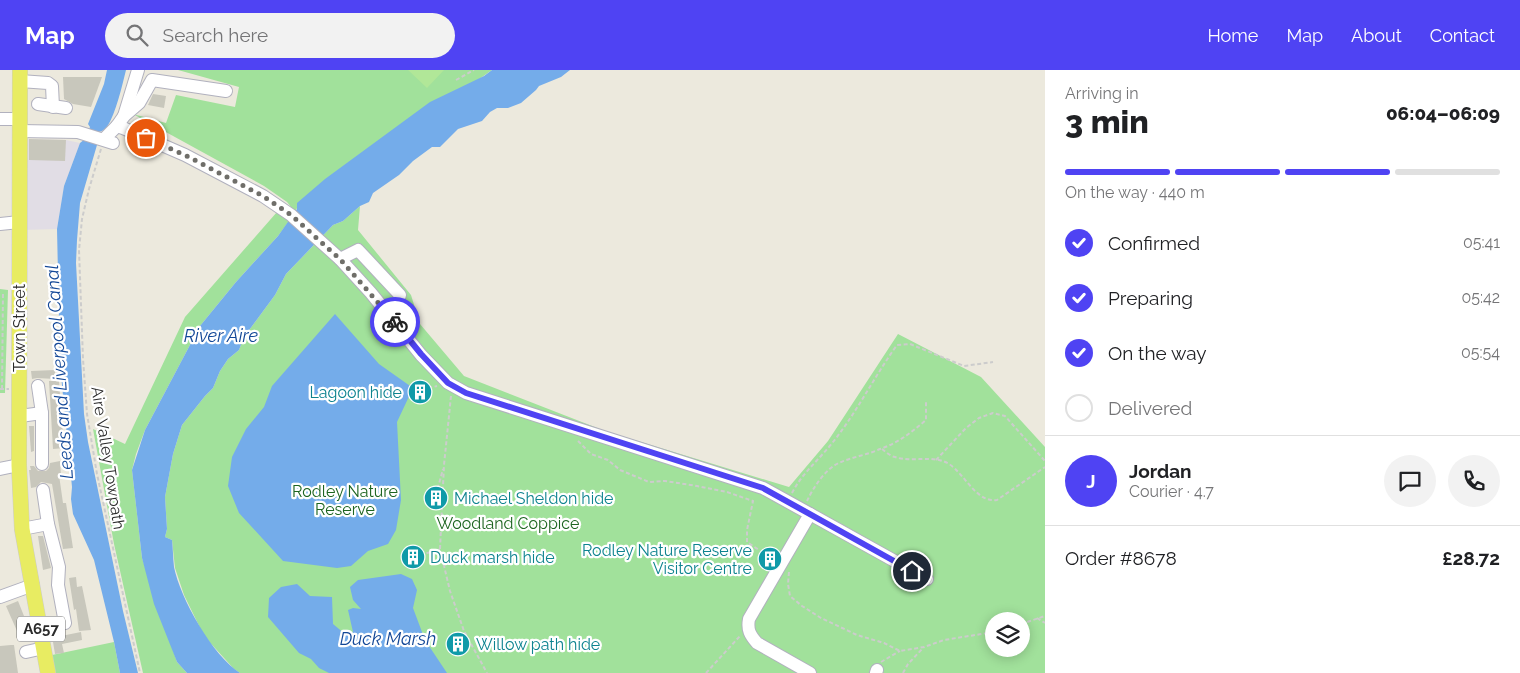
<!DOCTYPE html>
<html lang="en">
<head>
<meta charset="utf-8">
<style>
	body { margin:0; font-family:Raleway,sans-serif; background:#f2f2f2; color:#202124; height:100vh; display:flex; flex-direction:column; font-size:19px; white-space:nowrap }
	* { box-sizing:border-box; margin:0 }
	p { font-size:16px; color:#757577 }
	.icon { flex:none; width:28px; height:28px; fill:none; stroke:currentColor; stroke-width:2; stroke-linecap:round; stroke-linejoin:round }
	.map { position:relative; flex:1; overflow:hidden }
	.side { display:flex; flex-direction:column; background:#fff; width:475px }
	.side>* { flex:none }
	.tools { position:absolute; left:985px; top:542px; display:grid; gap:10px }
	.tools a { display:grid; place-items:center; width:45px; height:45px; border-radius:50%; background:#fff; box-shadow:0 2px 12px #0003; font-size:25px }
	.pin { position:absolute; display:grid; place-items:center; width:42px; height:42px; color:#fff; margin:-21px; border:2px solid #fff; border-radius:50%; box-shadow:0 1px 5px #0007 }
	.courier { position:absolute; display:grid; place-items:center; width:50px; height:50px; margin:-25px; border:4px solid #4f43f3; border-radius:50%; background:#fff; color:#222; box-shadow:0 1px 6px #0007 }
	.overview em { font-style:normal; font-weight:800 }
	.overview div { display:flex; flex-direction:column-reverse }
	.overview { display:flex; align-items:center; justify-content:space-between; height:85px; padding:0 20px }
	h1 { font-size:32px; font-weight:800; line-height:38px }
	.bar { display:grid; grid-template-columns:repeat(4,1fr); gap:8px 5px; align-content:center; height:60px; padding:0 20px }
	.bar i { height:6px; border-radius:4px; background:#e0e0e0 }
	.bar .on { background:#4f43f3 }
	.bar p { grid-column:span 4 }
	.line { display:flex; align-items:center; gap:12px; padding:0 20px; border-top:1px solid #e0e0e0 }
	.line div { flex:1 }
	.round { display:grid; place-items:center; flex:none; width:52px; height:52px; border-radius:26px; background:#f2f2f2 }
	ol { padding:0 20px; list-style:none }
	li { display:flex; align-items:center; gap:15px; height:55px }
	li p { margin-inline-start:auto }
	li .icon { padding:5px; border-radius:50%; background:#4f43f3; color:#fff; stroke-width:4 }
	li:last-child { color:#757577 }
	li i { width:28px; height:28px; border:2px solid #e0e0e0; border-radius:50% }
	header { display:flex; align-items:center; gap:30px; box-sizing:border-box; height:70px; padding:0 25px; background:#4f43f3; color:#fff }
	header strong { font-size:24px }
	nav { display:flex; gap:28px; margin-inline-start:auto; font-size:18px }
	.search { width:350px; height:45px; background:#f2f2f2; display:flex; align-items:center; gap:12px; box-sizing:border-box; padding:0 18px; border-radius:28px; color:#757577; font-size:19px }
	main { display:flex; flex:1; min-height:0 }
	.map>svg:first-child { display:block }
</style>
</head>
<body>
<header>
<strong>Map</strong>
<div class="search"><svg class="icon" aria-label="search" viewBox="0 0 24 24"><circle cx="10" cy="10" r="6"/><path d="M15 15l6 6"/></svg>Search here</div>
<nav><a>Home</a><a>Map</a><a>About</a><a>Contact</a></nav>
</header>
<main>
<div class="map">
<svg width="1045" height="603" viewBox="0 0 1045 603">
	<rect width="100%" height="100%" fill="#ece9dd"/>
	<!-- industrial -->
	<path fill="#e1dde5" d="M25 69 66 70 80 73 64 116 57 159 22 160Z"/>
	<!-- green -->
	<g fill="#a1e19b" fill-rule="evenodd">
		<path d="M178 0H492L298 136 295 142 287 132 264 116 133 44 166 53 176 25 235 37 239 17Z"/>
		<path d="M360 136 358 160 411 225 420 254 464 306 605 361 789 417 828 371 898 264 981 307 1045 377V603H240L234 599 204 566 184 525 175 498 172 470 165 467 167 459 165 427 173 384 182 355 205 326 213 318 220 301 228 289 239 280 244 267 275 225 286 204 333 155 343 151ZM994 551H1021V579H994Z"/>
		<path d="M277 142 289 151 278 166 236 212 200 256 145 360 136 384 132 400 142 488 177 592 187 603H143L114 474 93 359 125 374 185 247Z"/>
		<path d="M0 219 8 220 5 323H0Z"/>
		<path d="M114 572 120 603H55L52 585Z"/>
	</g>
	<!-- pitch -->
	<path fill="#b1e798" d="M408 0H444L427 18Z"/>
	<!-- water -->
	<g fill="#74acea">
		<path d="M107 0H126C122 16 116 43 107 57 104 60 101 62 97 62L94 71 97 75 80 133 77 170 76 193 84 344 88 372 123 541 138 603H120L114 572 94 490 73 444 71 429 72 417 60 295 57 159 64 116 80 73 85 69 90 57 88 54 104 14Z"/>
		<path d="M492 0H570L561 7 539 16 536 20 521 33 508 38H497L490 42 482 51 458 59 440 77H432L413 91 399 105 373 123 369 132 360 136 343 151 333 155 286 204 275 225 244 267 239 280 228 289 220 301 213 318 205 326 182 355 173 384 165 427 167 459 165 467 172 470C173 479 173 488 174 497 180 528 213 586 240 603H187L177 592 154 534 142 488 132 400 145 360 200 256 236 212 278 166 297 139V133L325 109 430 32 484 6Z"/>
		<path d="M335 244 379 294 413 318 397 352 401 430 396 460 388 474 368 481 351 496 337 498 283 491 239 443 228 416 232 387 246 359 264 337 272 316Z"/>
		<path d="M401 504 412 509 417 520 413 538 425 570 447 603H329L319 598 311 589 299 583 268 547 269 528 281 517 297 514 310 526 332 527 333 554 345 564 353 562 348 540 353 538 361 539 353 530 350 517 358 510Z"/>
	</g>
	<!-- building -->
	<g fill="#c8c7bc">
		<path d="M63 7H102L91 37 73 34 64 29Z"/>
		<path d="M153 24 166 26 164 38 148 35Z"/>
		<path d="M29 69 66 70 65 91 29 90Z"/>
		<path d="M55 300V309L37 308 32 309 31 301Z"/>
		<path d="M49 311H59L64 378 53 379Z"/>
		<path d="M29 356H34V381L31 382Z"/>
		<path d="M60 391 61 405H59L63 433H66L73 478 63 479 52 414 41 412 36 417 31 418 29 400H31L30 396H34L38 401H46L49 398 50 393Z"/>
		<path d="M38 466H43L51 498 43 500Z"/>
		<path d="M766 480 776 486 768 500 758 495Z"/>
		<path d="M76 507 77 517 82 516 91 560 79 561 76 539 74 540 69 508Z"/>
		<path d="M18 531 28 556 17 561 6 536Z"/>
		<path d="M56 547 61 566 81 562 82 570 62 574 64 583 55 584 49 548Z"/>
		<path d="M11 575H14L18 603H0V576Z"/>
	</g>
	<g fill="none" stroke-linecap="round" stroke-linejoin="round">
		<!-- minor casing -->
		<g stroke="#b1b1be" stroke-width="14">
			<g id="minor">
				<path d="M20 11 48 13 52 16 53 37"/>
				<path d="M38 34 66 38"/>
				<path d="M124 46 138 0"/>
				<path d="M0 49H19"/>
				<path d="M117 56 124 46 139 33 152 10 226 21"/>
				<path d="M20 61 78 62 113 73"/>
				<path d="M104 69 117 56 123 58 185 85 263 126 291 145 340 189 371 223 421 285 448 313 466 323 763 418 810 444 749 549C747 560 750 565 757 573L810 603"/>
				<path d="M0 154 19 152"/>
				<path d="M340 189 358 180 400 225"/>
				<path d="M38 316 42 343V394"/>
				<path d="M20 346 42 343"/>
				<path d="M0 399 19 395"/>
				<path d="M43 420 48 454 59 497 58 515 65 553"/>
				<path d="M810 444 927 509"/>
				<path d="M22 459 48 454"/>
				<path d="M0 527 33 515"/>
				<path d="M26 582 44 578"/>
				<path d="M876 603 877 600"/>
			</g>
		</g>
		<!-- major casing -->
		<g stroke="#ccc" stroke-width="16">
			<path id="major" d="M20 0 19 395 22 459 48 603"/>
		</g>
		<!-- path -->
		<g stroke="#ccc" stroke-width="2" stroke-dasharray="4 2.5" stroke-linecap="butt">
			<path d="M456 10 474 0"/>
			<path d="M101 79 89 119 82 149 79 180 83 289 87 344 97 404 140 603"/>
			<path d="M0 319H9"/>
			<path d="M2 319 3 222"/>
			<path d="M422 320 437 316"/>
			<path d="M451 326 444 395 440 479 450 521 464 561 487 603"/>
			<path d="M578 371 591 384 608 390 620 400 649 412 665 411 697 416 727 422 753 431 747 460V472L759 480"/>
			<path d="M882 379C886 382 890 386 895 387 912 393 933 384 949 394 965 404 976 433 997 430L1045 397"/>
			<path d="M936 390 966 358 979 348 993 343 1005 346 1045 391"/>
			<path d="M792 423C802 403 819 390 833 372 857 342 874 307 897 275L910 274 964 296 993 292"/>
			<path d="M436 425 443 399"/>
			<path d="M807 431C813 418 825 399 839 393 852 387 867 385 880 379 898 373 912 362 926 350V331"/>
			<path d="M414 485 418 486 440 479"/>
			<path d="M789 502 788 514 790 526 802 536 821 548 857 565 884 573 900 581 924 577 944 570 994 562"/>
			<path d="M1037 548 1045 553"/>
			<path d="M1021 554 1045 546"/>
			<path d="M881 592 900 581"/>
			<path d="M706 603 740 566"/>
			<path d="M903 603 908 594 924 577"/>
		</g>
		<!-- minor -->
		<use href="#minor" stroke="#fff" stroke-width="12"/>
		<!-- major -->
		<use href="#major" stroke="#e8ec62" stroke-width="15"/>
	</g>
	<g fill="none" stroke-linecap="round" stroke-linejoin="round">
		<!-- done -->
		<path stroke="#6f6e69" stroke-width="5" stroke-dasharray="0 9" d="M146 68 185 85 263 126 291 145 340 189 395 252"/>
		<!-- route -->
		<path stroke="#4f43f3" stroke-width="6" d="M395 252 421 284 448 313 466 323 763 418 912 501"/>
	</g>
	<!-- icons -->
	<defs>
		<g id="building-disc" transform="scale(1.25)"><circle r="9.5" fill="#0f9aa8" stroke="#fff"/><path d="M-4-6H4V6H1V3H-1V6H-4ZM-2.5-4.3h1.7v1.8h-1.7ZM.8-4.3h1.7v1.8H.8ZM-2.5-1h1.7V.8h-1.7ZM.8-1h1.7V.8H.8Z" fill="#fff"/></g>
	</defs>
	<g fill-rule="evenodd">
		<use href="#building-disc" x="420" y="322"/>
		<use href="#building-disc" x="436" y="428"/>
		<use href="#building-disc" x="413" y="487"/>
		<use href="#building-disc" x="770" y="489"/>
		<use href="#building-disc" x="458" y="574"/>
	</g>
	<g text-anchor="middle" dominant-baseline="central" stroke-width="4.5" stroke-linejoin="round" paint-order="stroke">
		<!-- shield labels -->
		<rect fill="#fff" stroke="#6b6b6b" stroke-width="1" x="17" y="546.5" width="48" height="25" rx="4"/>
		<g font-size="15" font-weight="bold" fill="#2b2b2b">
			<text x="41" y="559">A657</text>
		</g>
		<!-- street labels -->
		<g font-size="16" fill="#2b2b2b" stroke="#fff">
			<text transform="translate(19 258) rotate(-90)">Town Street</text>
			<text transform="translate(108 388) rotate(81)">Aire Valley Towpath</text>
		</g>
		<!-- culture labels -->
		<g font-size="16" fill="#0d838f" stroke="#fff" text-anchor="start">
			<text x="402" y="322" text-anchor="end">Lagoon hide</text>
			<text x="454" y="428">Michael Sheldon hide</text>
			<text x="752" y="480" text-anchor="end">Rodley Nature Reserve<tspan x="752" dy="18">Visitor Centre</tspan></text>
			<text x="430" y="487">Duck marsh hide</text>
			<text x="476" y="574">Willow path hide</text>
		</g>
		<!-- park labels -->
		<g font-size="16" fill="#1d6520" stroke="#fff">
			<text x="345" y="421">Rodley Nature<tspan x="345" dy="18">Reserve</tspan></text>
			<text x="508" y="453">Woodland Coppice</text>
		</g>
		<!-- water labels -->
		<g font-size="18" font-style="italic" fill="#124797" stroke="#fff">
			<text x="221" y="265">River Aire</text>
			<text transform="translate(59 302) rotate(-94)">Leeds and Liverpool Canal</text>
			<text x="388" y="568">Duck Marsh</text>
		</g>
	</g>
</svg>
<div class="tools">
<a><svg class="icon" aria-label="layers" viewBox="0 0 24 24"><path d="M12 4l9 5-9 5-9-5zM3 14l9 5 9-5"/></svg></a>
</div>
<div class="pin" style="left:146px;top:68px;background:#ea580c"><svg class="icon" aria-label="bag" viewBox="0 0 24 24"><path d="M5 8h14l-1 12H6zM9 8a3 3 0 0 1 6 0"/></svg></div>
<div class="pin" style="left:912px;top:501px;background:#1f2937"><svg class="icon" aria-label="home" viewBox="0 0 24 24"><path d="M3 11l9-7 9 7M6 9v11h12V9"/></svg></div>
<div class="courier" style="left:395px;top:252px"><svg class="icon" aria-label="bike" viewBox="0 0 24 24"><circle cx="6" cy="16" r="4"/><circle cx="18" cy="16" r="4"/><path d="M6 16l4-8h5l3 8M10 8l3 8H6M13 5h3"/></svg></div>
</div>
<section class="side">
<div class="overview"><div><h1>3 min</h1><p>Arriving in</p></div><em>06:04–06:09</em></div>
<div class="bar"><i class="on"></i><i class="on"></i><i class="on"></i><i></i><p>On the way · 440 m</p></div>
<ol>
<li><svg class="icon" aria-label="check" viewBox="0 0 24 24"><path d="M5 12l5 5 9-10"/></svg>Confirmed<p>05:41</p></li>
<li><svg class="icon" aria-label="check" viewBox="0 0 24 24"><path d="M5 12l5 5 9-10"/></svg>Preparing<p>05:42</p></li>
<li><svg class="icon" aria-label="check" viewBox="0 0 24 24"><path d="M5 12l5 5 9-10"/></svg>On the way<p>05:54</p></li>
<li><i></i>Delivered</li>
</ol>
<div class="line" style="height:90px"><b class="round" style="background:#4f43f3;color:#fff">J</b><div><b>Jordan</b><p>Courier · 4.7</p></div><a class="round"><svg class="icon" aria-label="chat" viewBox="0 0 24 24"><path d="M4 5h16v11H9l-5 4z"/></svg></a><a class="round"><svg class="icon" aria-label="phone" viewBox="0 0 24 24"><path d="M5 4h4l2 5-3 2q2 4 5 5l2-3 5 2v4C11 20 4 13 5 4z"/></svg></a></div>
<div class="line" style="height:65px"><div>Order #8678</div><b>£28.72</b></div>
</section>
</main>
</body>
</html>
